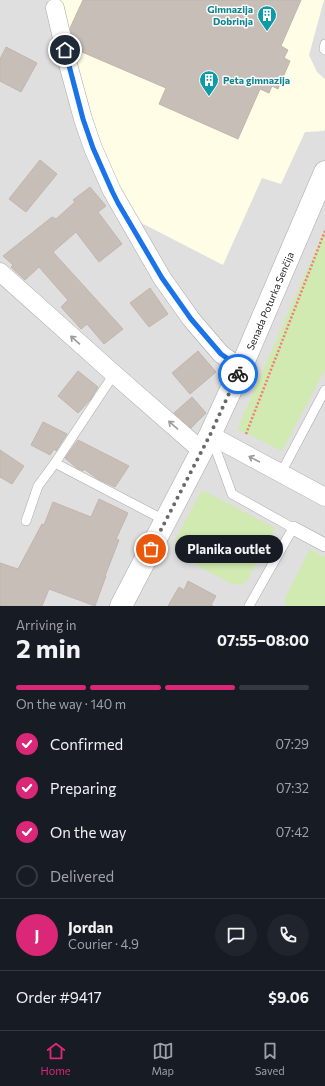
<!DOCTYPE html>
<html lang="en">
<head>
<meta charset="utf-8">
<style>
	body { margin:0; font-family:Commissioner,sans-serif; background:#20242c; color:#f1f3f6; height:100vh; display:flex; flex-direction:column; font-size:15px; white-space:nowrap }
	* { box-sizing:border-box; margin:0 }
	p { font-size:13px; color:#9ea1a6 }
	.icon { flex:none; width:22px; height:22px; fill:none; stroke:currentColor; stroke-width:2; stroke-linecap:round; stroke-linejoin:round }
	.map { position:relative; height:606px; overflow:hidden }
	.details { display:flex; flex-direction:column; background:#171b24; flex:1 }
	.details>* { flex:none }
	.pin { position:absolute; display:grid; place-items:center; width:34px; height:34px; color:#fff; margin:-17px; border:2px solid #fff; border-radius:50%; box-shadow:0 1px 4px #0007 }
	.courier { position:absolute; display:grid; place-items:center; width:40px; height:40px; margin:-20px; border:3px solid #1a73e8; border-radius:50%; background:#fff; color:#222; box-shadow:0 1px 5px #0007 }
	.bubble { position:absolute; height:28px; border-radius:14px; background:#171b24; box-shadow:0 2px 6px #0003; font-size:13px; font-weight:700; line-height:28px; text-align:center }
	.overview em { font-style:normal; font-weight:700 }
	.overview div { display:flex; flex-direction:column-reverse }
	.overview { display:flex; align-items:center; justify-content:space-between; height:68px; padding:0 16px }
	h1 { font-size:26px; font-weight:700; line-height:30px }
	.bar { display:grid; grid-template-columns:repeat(4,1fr); gap:6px 4px; align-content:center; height:48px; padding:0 16px }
	.bar i { height:5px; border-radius:3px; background:#363941 }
	.bar .on { background:#db2777 }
	.bar p { grid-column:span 4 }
	.line { display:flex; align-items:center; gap:10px; padding:0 16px; border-top:1px solid #363941 }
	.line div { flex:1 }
	.round { display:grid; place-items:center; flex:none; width:42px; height:42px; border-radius:21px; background:#20242c }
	ol { padding:0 16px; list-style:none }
	li { display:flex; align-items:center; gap:12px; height:44px }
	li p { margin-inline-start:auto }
	li .icon { padding:4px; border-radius:50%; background:#db2777; color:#fff; stroke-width:4 }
	li:last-child { color:#9ea1a6 }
	li i { width:22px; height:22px; border:2px solid #363941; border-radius:50% }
	.dock { display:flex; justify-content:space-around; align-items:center; height:56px; border-top:1px solid #363941; background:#171b24; font-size:11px; color:#9ea1a6 }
	.dock a { display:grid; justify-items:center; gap:2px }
	.dock .on { color:#db2777 }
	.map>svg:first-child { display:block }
</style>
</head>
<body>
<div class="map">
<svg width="325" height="606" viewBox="0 0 325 606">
	<rect width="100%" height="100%" fill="#f2eee9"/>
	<!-- residential -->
	<rect fill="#e0dfdf" x="0" y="0" width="325" height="606"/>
	<!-- education -->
	<path fill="#fffde5" d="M48 0H324L309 55 317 72 325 79V129L324 131 305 132 281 184 262 178 223 265 122 213Z"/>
	<!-- grass -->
	<g fill="#d0eab1">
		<path d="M325 229V370L282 451 237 429Z"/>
		<path d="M202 490 275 528 248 579 242 585 232 584 181 557 174 550 175 540Z"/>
		<path d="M310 549 325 557V606H286L285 605 286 596Z"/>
	</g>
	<!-- building -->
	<g fill="#c7beb8" stroke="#c3b5ab">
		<path d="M83 0H301L281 46 288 50 284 58 290 61 278 89 272 86 269 93 260 89 238 139 159 104 166 88 75 49 70 28Z"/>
		<path d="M6 47 37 63 21 92 0 81V59Z"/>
		<path d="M40 160 57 174 26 212 9 199Z"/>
		<path d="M90 187 106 206 98 212 122 244 99 262 76 232 53 252 123 329 104 344 87 324 81 329 61 307 68 300 39 267 25 280 11 267 13 265 3 256 52 217 56 219 75 202 73 200Z"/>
		<path d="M150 288 168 314 149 327 130 303Z"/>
		<path d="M198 351 216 372 190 394 172 373Z"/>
		<path d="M78 371 98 387 91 399 78 413 58 396Z"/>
		<path d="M192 397 206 413 191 428 174 413Z"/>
		<path d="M43 422 67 434 56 451 54 449 50 455 31 445Z"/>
		<path d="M78 440 129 466 115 487 98 479 84 469 83 471 77 468 65 458Z"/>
		<path d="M0 450 24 466 12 484 0 477Z"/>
		<path d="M99 499 128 513 116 539 119 540 105 576H106L95 606 49 589 42 606H0V563L18 569 42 524 44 525 53 502 91 517Z"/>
		<path d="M188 581 216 596 211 605 213 606H168L179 587 184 590Z"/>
	</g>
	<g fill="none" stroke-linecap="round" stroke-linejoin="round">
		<!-- service casing -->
		<g stroke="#a9a9a9" stroke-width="10">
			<g id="service">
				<path d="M325 44 324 49 325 50"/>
				<path d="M114 374 55 463 166 521"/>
				<path d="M212 439 232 494 293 528 249 606"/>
				<path d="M281 473 325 390"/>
				<path d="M26 521 38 486 55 463"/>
			</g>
		</g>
		<!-- pedestrian casing -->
		<g stroke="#a9a9a9" stroke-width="14">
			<path id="pedestrian" d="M293 528 325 545"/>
		</g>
		<!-- minor casing -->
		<g stroke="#a9a9a9" stroke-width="19">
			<g id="minor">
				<path d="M55 8 68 64 83 119 93 148 112 191 162 278 191 319 221 354 241 368"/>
				<path d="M0 272 114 374 202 451"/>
				<path d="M210 435 325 497"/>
			</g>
		</g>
		<!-- tertiary casing -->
		<g stroke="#a9a9a9" stroke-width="23">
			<path id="tertiary" d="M121 606 210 435 241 368 325 172"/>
		</g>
		<!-- path -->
		<path stroke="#f77b74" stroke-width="2.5" stroke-dasharray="2 2" stroke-linecap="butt" d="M246 434 325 231"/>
		<!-- service -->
		<use href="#service" stroke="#fff" stroke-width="9"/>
		<!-- pedestrian -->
		<use href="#pedestrian" stroke="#fff" stroke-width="13"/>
		<!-- minor -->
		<use href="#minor" stroke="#fff" stroke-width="18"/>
		<!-- tertiary -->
		<use href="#tertiary" stroke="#fff" stroke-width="22"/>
	</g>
	<!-- one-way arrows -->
	<defs><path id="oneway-shaft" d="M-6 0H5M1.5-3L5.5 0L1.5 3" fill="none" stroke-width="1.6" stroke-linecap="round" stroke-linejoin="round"/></defs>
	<g stroke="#9c9c9c">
		<use href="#oneway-shaft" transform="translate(75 340) rotate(-139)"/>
		<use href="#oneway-shaft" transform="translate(173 425) rotate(-139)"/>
		<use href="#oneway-shaft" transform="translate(254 459) rotate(-152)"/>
	</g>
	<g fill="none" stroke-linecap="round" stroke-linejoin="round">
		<!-- done -->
		<path stroke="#6b6968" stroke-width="4" stroke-dasharray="0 7.2" d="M151 549 210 435 238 374"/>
		<!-- route -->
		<path stroke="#1a73e8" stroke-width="5" d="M65 50 83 119 93 148 112 191 118 203 162 278 191 319 221 354 241 368 238 374"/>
	</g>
	<!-- icons -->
	<defs>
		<g id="building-pin" transform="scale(1)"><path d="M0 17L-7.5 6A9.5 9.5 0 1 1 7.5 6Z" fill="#0f9aa8" stroke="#fff"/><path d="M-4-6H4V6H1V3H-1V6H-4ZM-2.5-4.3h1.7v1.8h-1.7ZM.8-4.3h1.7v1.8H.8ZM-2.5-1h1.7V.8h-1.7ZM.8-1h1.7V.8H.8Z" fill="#fff"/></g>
	</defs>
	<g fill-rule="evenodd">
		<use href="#building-pin" x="267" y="15"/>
		<use href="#building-pin" x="209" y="80"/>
	</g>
	<g text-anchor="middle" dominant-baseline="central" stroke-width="3" stroke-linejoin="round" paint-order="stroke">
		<!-- culture labels -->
		<g font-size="10" font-weight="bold" fill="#0d838f" stroke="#fff" text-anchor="end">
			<text x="253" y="9">Gimnazija<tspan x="253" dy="12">Dobrinja</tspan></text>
			<text x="223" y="80" text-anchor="start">Peta gimnazija</text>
		</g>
		<!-- street labels -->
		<g font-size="10" fill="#222" stroke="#fff">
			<text transform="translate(270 301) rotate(-67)">Senada Poturka Senčija</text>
		</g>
	</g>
</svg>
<div class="pin" style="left:151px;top:549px;background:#ea580c"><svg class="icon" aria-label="bag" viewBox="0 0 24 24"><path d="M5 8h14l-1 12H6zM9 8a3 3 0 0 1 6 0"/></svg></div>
<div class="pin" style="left:65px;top:50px;background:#1f2937"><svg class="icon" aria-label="home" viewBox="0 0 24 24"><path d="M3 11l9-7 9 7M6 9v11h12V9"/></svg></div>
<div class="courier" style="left:238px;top:374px"><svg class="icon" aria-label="bike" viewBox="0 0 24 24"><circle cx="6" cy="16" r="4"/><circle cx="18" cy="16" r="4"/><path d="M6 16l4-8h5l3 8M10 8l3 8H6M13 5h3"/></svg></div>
<div class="bubble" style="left:175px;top:535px;width:108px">Planika outlet</div>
</div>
<section class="details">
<div class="overview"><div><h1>2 min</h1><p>Arriving in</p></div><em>07:55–08:00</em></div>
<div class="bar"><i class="on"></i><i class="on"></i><i class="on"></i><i></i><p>On the way · 140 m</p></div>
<ol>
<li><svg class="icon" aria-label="check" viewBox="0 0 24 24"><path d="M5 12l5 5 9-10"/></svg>Confirmed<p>07:29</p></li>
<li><svg class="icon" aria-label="check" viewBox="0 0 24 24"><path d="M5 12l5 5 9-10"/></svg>Preparing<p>07:32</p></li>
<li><svg class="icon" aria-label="check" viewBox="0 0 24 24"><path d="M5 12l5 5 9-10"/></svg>On the way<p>07:42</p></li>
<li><i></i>Delivered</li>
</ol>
<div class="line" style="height:72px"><b class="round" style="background:#db2777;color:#fff">J</b><div><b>Jordan</b><p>Courier · 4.9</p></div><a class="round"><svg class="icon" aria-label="chat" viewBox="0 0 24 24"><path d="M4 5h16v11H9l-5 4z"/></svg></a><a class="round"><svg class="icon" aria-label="phone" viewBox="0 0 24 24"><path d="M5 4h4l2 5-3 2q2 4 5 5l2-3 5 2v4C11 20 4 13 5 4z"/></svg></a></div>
<div class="line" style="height:52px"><div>Order #9417</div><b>$9.06</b></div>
</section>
<nav class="dock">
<a class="on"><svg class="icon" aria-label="home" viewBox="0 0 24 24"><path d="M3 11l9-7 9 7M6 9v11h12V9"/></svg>Home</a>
<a><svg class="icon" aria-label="map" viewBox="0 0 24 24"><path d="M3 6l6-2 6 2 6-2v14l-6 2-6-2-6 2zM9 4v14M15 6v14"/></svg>Map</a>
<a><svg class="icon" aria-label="saved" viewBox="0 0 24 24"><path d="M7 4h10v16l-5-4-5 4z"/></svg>Saved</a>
</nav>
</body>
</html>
